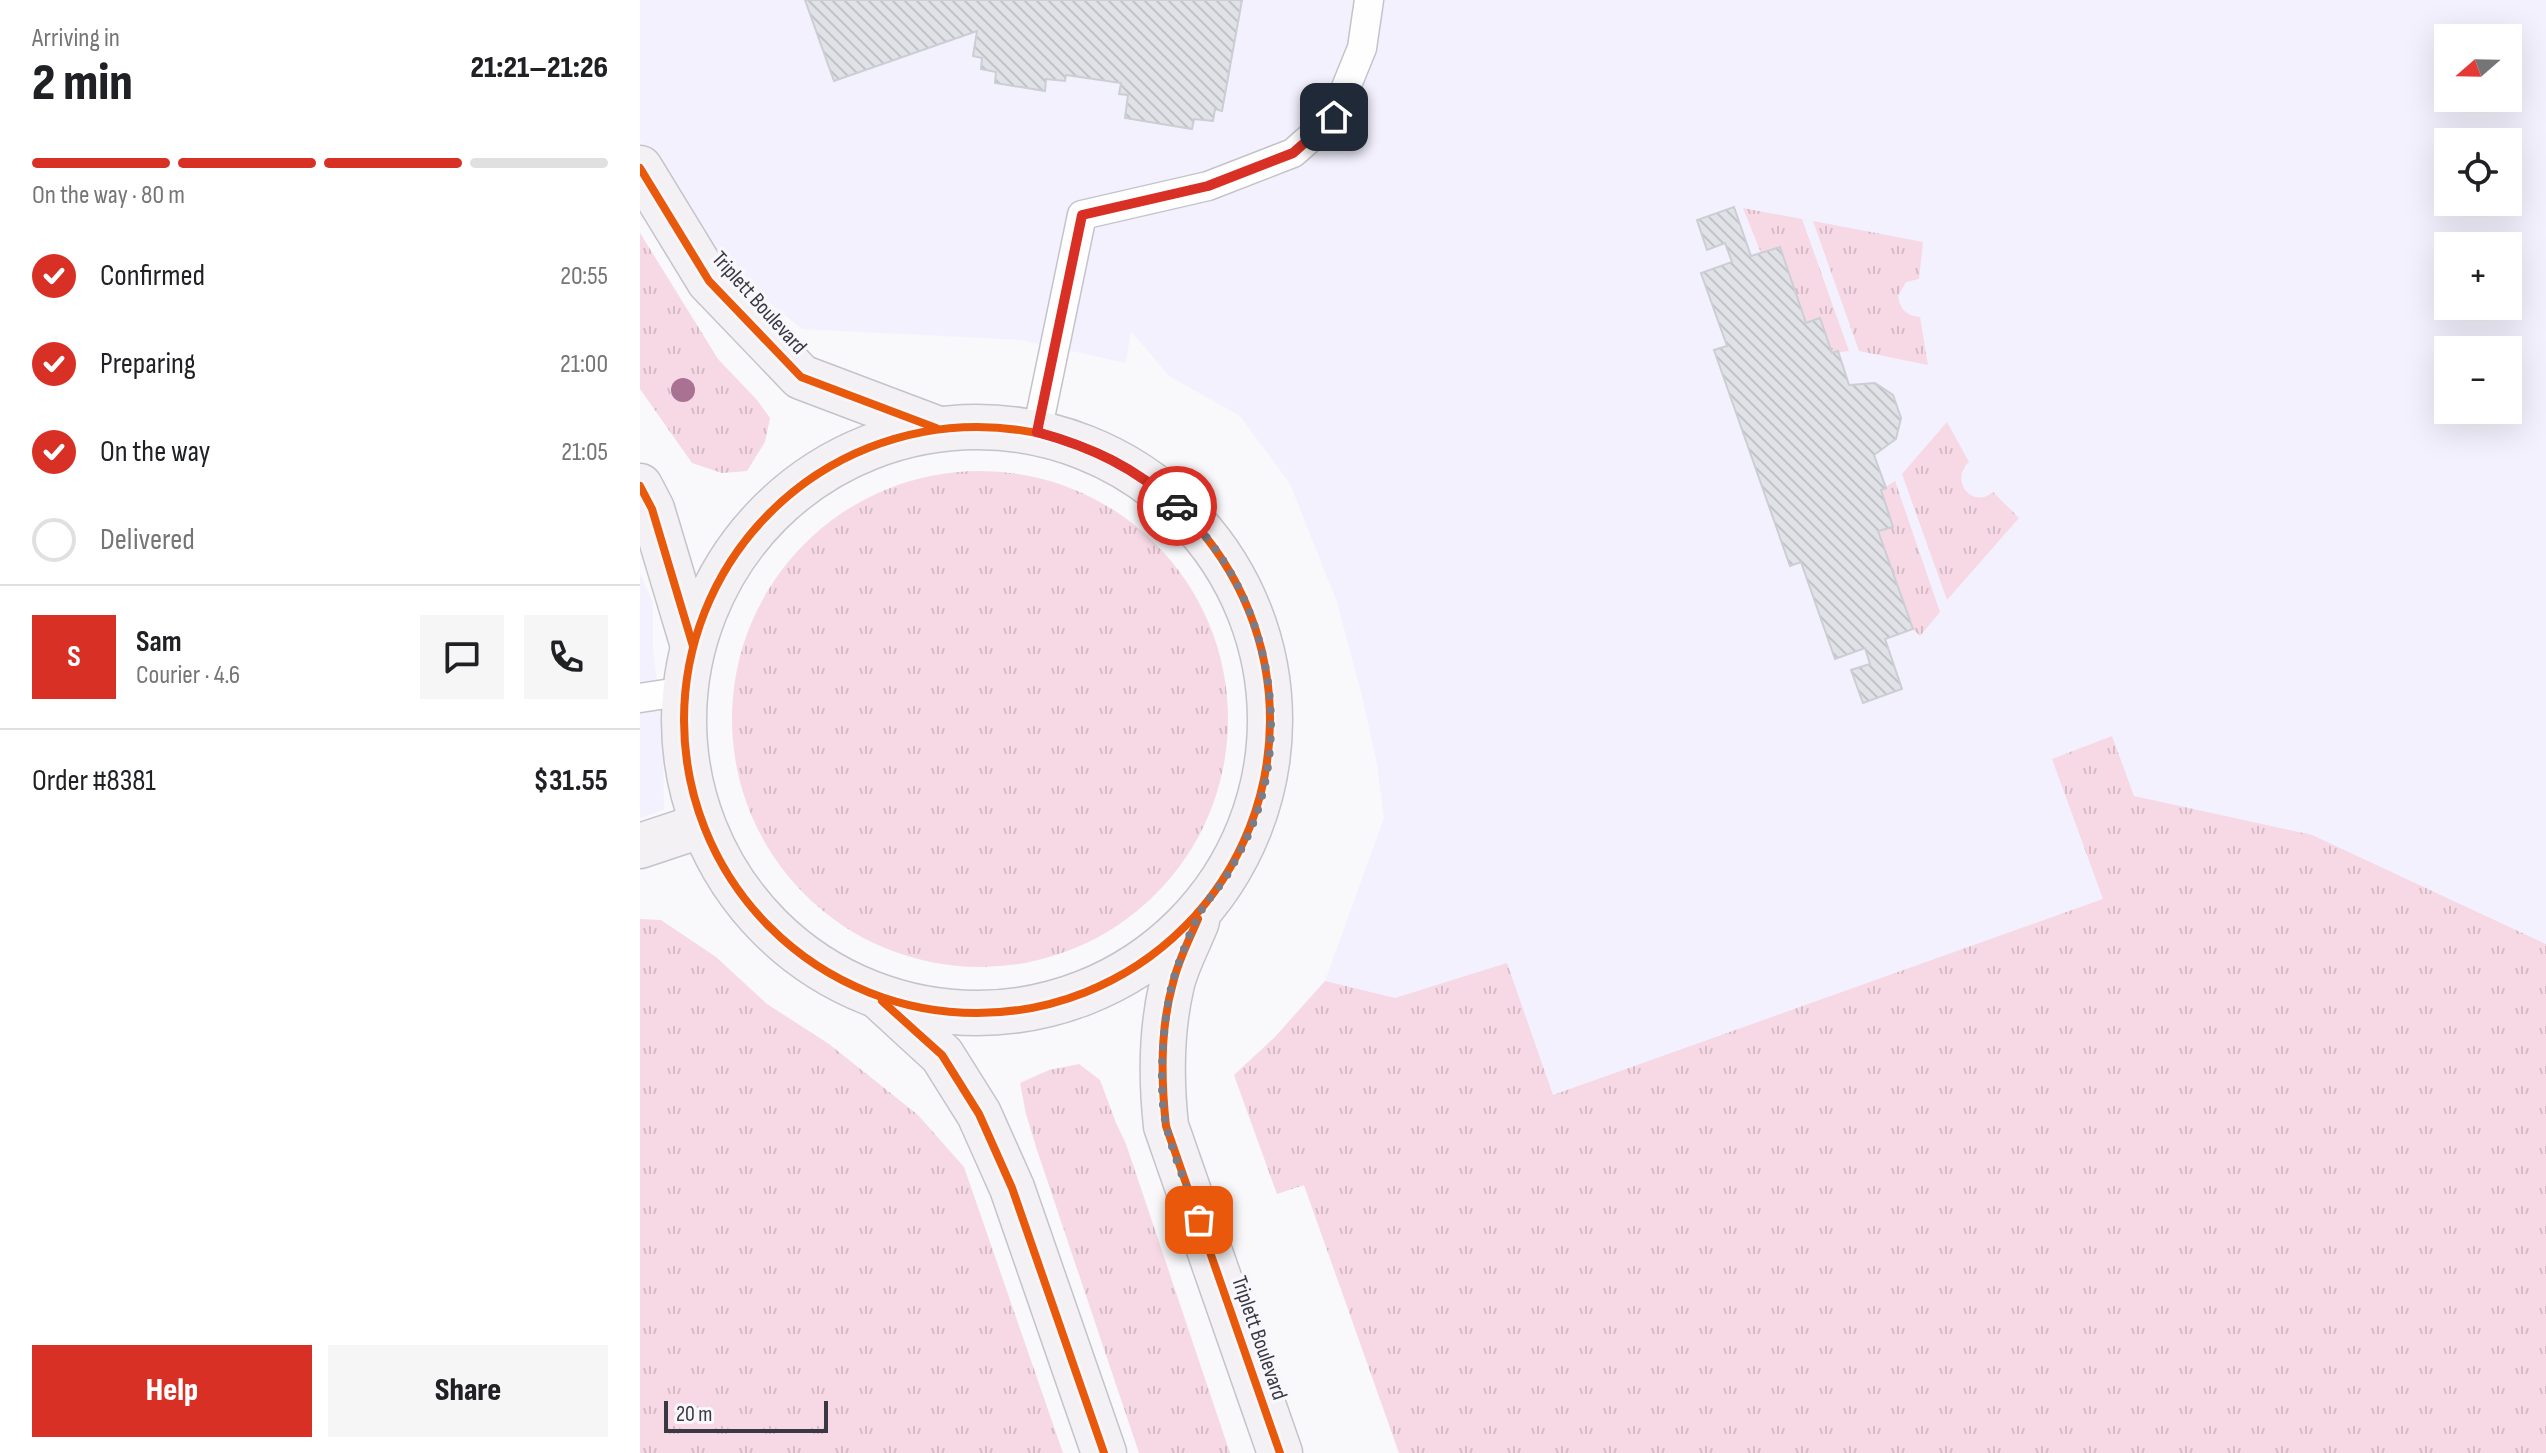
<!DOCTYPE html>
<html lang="en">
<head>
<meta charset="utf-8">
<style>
	body { margin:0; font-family:"Sofia Sans Condensed",sans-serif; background:#f6f6f6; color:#202124; height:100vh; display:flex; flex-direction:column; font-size:30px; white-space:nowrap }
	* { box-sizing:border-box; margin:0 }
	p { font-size:26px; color:#757577 }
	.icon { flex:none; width:44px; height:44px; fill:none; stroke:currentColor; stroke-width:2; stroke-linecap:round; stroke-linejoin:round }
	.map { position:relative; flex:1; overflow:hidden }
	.sheet { display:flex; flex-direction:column; background:#fff; width:640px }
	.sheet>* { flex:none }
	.needle { width:52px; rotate:250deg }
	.tools { position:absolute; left:1794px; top:24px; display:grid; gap:16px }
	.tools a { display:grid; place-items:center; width:88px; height:88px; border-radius:0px; background:#fff; box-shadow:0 8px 32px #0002; font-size:40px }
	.scale { position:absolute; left:24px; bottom:20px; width:164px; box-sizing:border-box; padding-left:8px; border:4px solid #3a3842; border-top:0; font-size:22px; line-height:28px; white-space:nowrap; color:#3a3842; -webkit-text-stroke:6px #f8f7fc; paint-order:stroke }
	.pin { position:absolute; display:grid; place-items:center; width:68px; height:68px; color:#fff; margin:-34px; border-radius:16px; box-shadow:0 4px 12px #0006 }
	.courier { position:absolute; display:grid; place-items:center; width:80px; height:80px; margin:-40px; border:6px solid #d93025; border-radius:50%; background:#fff; color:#222; box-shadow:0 2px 10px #0007 }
	.head em { font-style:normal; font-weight:800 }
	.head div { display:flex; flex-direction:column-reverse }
	.head { display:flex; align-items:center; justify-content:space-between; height:136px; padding:0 32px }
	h1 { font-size:52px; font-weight:800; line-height:60px }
	.bar { display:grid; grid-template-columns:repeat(4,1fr); gap:12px 8px; align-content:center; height:96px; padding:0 32px }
	.bar i { height:10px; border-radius:6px; background:#e0e0e0 }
	.bar .active { background:#d93025 }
	.bar p { grid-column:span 4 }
	.line { display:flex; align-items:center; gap:20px; padding:0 32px; border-top:2px solid #e0e0e0 }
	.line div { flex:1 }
	.round { display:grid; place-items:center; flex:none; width:84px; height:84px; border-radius:0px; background:#f6f6f6 }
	ol { padding:0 32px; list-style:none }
	li { display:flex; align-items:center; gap:24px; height:88px }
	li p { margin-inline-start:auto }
	li .icon { padding:8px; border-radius:50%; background:#d93025; color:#fff; stroke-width:4 }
	li:last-child { color:#757577 }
	li i { width:44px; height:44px; border:4px solid #e0e0e0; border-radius:50% }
	.primary-button { display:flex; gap:16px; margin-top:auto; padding:16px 32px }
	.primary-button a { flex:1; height:92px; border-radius:0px; background:#d93025; color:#fff; font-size:32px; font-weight:800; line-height:92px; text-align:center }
	.primary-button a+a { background:#f6f6f6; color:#202124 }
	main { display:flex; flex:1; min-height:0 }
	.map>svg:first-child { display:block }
</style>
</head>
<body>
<main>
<section class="sheet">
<div class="head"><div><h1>2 min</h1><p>Arriving in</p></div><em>21:21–21:26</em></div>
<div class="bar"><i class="active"></i><i class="active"></i><i class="active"></i><i></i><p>On the way · 80 m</p></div>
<ol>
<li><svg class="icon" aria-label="check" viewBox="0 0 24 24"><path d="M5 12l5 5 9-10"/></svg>Confirmed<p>20:55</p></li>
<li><svg class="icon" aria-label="check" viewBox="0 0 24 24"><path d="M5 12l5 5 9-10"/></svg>Preparing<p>21:00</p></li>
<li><svg class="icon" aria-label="check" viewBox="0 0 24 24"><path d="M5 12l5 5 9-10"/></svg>On the way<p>21:05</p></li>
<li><i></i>Delivered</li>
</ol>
<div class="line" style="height:144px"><b class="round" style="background:#d93025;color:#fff">S</b><div><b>Sam</b><p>Courier · 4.6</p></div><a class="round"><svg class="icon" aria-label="chat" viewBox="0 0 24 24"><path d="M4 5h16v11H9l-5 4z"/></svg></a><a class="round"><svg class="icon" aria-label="phone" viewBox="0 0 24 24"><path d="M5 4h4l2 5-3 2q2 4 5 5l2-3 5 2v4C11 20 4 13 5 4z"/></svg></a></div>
<div class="line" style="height:104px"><div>Order #8381</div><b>$31.55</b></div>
<div class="primary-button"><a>Help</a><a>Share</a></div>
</section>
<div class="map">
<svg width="1906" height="1453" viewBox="0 0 1906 1453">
	<defs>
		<pattern id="grass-tufts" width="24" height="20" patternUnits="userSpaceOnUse" patternTransform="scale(2)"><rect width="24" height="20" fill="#f6d9e4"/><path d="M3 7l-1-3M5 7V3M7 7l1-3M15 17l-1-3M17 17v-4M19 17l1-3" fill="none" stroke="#d4bbc5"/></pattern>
		<pattern id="building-back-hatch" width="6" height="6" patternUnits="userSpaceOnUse" patternTransform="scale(2)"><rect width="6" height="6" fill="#e0e2e7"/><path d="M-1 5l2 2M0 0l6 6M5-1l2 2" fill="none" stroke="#c1c3c7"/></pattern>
	</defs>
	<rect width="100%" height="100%" fill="#f9f8fb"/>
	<!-- built -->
	<g fill="#f3f1fd" fill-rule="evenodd">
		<path d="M0 0H1906V1453H759L664 1185 637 1194 594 1075 634 1038 685 981 744 818 737 764 723 700 697 602 650 484 600 416 529 376 491 331 486 363 381 340 162 329 92 273 3 147 0 141ZM1808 38H1868V98H1808ZM1808 142H1868V202H1808ZM1808 246H1868V306H1808ZM1808 350H1868V410H1808Z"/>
		<path d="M0 574 13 603V648L23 737 24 810 0 818Z"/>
	</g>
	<!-- grass -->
	<g fill="url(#grass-tufts)">
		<path d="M1103 208 1162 219 1209 351 1192 353 1180 318 1166 323 1140 247 1121 253Z"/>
		<path d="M1173 221 1283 242 1279 279 1266 282 1258 296C1260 309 1266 316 1280 317L1288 365 1219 351Z"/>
		<path d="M0 233 78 359 117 400 130 418 125 442 107 471 82 473 52 463 0 389Z"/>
		<path d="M1307 422 1329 462C1309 480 1332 510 1353 492L1379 518 1307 600 1262 474Z"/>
		<circle cx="340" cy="719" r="248"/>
		<path d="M1255 481 1300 612 1280 636 1273 629 1238 531 1253 526 1241 490Z"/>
		<path d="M1472 736 1494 796 1672 835 1906 944V1453H759L664 1185 637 1194 594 1075 634 1038 685 981 755 998 867 963 913 1095 1463 899 1412 759Z"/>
		<path d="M0 919 21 920 76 957 127 1004 189 1044 278 1115 324 1167 423 1453H0Z"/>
		<path d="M439 1064 460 1080 476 1123 486 1144 590 1453H499L397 1150 386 1114 380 1083 409 1070Z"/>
	</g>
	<!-- building -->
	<g fill="url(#building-back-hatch)" stroke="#cbced3" stroke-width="2">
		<path d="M165 0H602L582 111 575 109 573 121 554 119 552 129 485 118 488 95 479 94 481 83 426 75 425 81 406 79 405 91 355 83 356 72 341 69 342 58 333 56 337 31 194 81Z"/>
		<path d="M1094 207 1111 256 1140 247 1166 323 1180 318 1192 353 1198 351 1209 385 1235 383 1253 395 1261 418 1256 439 1234 455 1246 488 1241 490 1253 527 1238 531 1273 629 1245 639 1262 689 1223 703 1211 670 1230 664 1225 648 1195 659 1161 562 1150 566 1074 350 1087 346 1061 273 1092 262 1085 243 1067 250 1057 220Z"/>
	</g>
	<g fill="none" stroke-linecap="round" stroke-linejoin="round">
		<!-- lane casing -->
		<g stroke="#c5c3ca" stroke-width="31">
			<g id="lane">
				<path d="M397 432 442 215 568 186 653 153 694 117 722 48 729 0"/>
				<path d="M0 698 45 691"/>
			</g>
		</g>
		<!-- secondary casing -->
		<g stroke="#c5c3ca" stroke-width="47">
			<g id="secondary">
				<path d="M0 168 69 281 161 377 296 428"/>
				<circle cx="337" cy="720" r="293"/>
				<path d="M0 486 12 509 53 646"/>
				<path d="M0 846 63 825"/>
				<path d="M557 921C549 942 537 963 532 984 521 1030 521 1080 526 1126L640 1453"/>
				<path d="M241 999 302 1055 339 1114 372 1188 464 1453"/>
			</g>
		</g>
		<!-- lane -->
		<use href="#lane" stroke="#fefefe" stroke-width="28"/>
		<!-- secondary -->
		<use href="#secondary" stroke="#f4f1f4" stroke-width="44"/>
		<!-- cycleway casing -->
		<g stroke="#f8f7fc" stroke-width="13">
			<g id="cycleway">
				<path d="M0 168 69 281 161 377 296 428"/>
				<circle cx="337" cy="720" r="293"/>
				<path d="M0 486 12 509 53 646"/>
				<path d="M558 919C549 940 538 961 533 983 520 1028 521 1080 526 1126L640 1453"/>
				<path d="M242 1001 302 1055 339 1114 372 1188 464 1453"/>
			</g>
		</g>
		<!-- cycleway -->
		<use href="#cycleway" stroke="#e8590c" stroke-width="8"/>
	</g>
	<!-- trees -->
	<circle fill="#aa7292" cx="43" cy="390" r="12"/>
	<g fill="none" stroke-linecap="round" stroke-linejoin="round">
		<!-- done -->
		<path stroke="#7d7b83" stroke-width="8" stroke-dasharray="0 14.4" d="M537 506C626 586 658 730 606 840 600 852 593 865 586 877 578 889 568 899 561 911 551 928 537 966 532 984 523 1021 517 1092 527 1129 535 1160 548 1190 559 1220"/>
		<!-- route -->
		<path stroke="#d93025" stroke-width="10" d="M537 506C495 467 451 447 397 432L442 215 568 186 653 153 694 117"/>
	</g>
	<g text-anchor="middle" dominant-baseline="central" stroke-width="7" stroke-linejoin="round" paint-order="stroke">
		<!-- street labels -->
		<g font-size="22" fill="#3a3842" stroke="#f8f7fc">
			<text transform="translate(119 303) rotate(48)">Triplett Boulevard</text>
			<text transform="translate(619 1338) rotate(71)">Triplett Boulevard</text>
		</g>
	</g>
</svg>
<div class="tools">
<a><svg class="needle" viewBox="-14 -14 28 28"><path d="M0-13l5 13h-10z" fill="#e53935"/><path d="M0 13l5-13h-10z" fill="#757577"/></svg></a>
<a><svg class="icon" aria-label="locate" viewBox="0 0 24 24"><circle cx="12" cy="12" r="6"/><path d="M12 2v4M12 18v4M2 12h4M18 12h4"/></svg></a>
<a>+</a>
<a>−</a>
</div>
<div class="scale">20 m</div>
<div class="pin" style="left:559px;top:1220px;background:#ea580c"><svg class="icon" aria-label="bag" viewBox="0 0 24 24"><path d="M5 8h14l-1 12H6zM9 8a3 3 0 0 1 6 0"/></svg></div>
<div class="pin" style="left:694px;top:117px;background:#1f2937"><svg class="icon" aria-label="home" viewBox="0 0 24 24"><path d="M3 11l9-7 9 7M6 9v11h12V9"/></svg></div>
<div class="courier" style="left:537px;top:506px"><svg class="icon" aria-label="car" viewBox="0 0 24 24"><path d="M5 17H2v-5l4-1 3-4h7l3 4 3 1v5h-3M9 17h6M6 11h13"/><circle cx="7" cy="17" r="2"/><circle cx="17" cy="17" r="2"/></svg></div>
</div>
</main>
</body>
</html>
